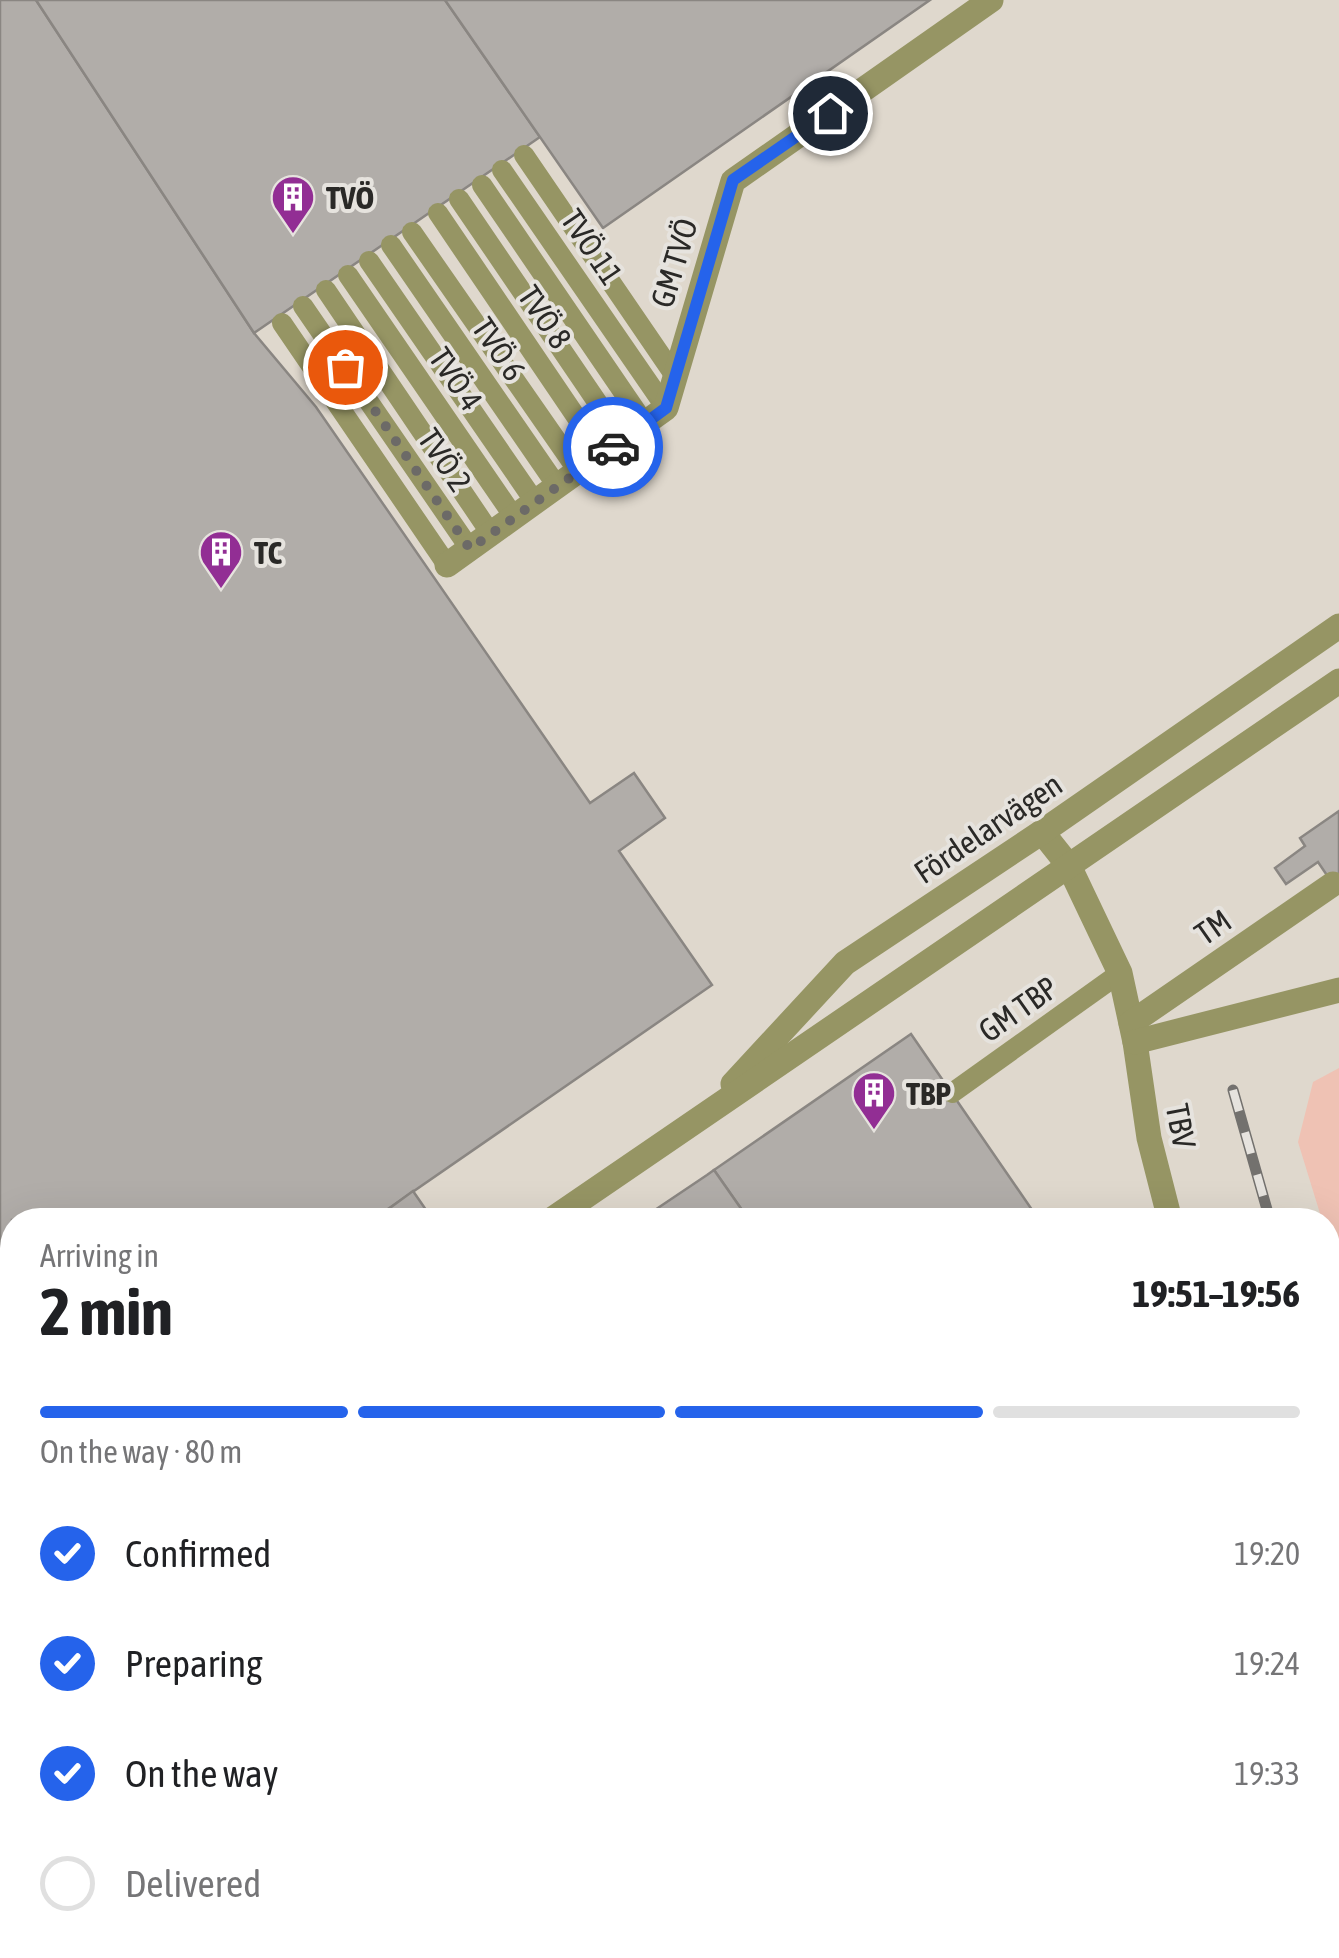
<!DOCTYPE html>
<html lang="en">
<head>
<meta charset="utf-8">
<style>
	body { margin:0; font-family:"Asap Condensed",sans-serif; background:#f6f6f6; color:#202124; height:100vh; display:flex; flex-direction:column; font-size:38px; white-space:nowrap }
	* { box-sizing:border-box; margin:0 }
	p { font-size:32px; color:#757577 }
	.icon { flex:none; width:55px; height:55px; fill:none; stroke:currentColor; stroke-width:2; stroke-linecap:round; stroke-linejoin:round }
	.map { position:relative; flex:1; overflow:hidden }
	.sheet { position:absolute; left:0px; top:1208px; width:1340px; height:752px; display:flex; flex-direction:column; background:#fff; border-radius:40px 40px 0 0; box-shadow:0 10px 40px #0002 }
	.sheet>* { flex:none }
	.pin { position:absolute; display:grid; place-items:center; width:85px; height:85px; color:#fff; margin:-42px; border:5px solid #fff; border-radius:50%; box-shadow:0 2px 10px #0007 }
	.courier { position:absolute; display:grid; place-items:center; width:100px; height:100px; margin:-50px; border:8px solid #2563eb; border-radius:50%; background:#fff; color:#222; box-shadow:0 2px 12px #0007 }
	.summary em { font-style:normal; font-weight:700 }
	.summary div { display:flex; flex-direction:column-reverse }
	.summary { display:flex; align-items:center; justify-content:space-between; height:170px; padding:0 40px }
	h1 { font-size:65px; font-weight:700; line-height:75px }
	.bar { display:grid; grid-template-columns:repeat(4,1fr); gap:15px 10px; align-content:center; height:120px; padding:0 40px }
	.bar i { height:12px; border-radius:8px; background:#e0e0e0 }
	.bar .selected { background:#2563eb }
	.bar p { grid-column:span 4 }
	ol { padding:0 40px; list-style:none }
	li { display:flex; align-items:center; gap:30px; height:110px }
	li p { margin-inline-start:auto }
	li .icon { padding:10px; border-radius:50%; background:#2563eb; color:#fff; stroke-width:4 }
	li:last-child { color:#757577 }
	li i { width:55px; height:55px; border:5px solid #e0e0e0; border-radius:50% }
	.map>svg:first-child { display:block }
</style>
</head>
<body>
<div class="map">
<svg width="1339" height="1958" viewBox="0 0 1339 1958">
	<rect width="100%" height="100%" fill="#e6e3de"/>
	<!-- built -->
	<path fill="#dfd8cd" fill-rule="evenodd" d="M0 0H1339V1958H0ZM12 1220H1328V1948H12Z"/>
	<!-- green -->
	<path fill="#efc2b4" d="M1339 1068V1277L1328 1239V1220H1322L1298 1142 1313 1082Z"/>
	<!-- building -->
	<g fill="#b1ada9" stroke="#8a8682" stroke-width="2.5">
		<path d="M0 0H36L254 333 316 407 590 803 634 773 665 818 619 851 712 985 372 1220H12V1469L0 1478Z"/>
		<path d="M36 0H445L540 137 254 333Z"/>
		<path d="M445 0H930L603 228Z"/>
		<path d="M1339 811V893L1318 862 1286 884 1275 868 1305 846 1300 838Z"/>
		<path d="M911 1034 1039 1220H749L714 1170Z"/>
		<path d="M714 1170 749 1220H640L707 1175Z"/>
		<path d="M413 1191 433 1220H387L383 1213Z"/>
		<path d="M1339 1431V1503L1328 1511V1438Z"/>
		<path d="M12 1655V1948H1164L1171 1958H0V1663Z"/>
	</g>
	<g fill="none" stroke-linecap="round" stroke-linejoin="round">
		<!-- service -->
		<g stroke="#969564" stroke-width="20">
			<path d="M524 155 675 376"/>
			<path d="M502 170 666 408"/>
			<path d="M482 185 645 424"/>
			<path d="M459 199 623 440"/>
			<path d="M438 213 602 455"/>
			<path d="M412 232 578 471"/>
			<path d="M391 245 557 486"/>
			<path d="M369 261 535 502"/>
			<path d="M348 275 514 517"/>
			<path d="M326 290 491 534"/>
			<path d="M303 306 470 549"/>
			<path d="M282 323 447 565"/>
			<path d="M952 1093 1120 973"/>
			<path d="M1328 1647 1339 1689"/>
		</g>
		<!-- minor -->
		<g stroke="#969564" stroke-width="25">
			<path d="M447 565 666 408 733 181 991 0"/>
			<path d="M1042 832 1069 866 1120 973 1135 1042 1149 1138 1170 1220"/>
			<path d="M1131 1023 1333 884"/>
			<path d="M1135 1042 1339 990"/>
			<path d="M733 1084 845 963 1042 832 1339 626"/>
			<path d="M551 1220 1339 681"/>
			<path d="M0 1594 12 1586"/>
			<path d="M1210 1958 1213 1948"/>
		</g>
		<!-- rail casing -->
		<g stroke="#73716e" stroke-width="11">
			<g id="rail">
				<path d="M1233 1090 1270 1220"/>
				<path d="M1328 1425 1339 1476"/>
				<path d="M1328 1590 1339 1632"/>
			</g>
		</g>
		<!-- rail -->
		<use href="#rail" stroke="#e6e3de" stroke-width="8" stroke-dasharray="22" stroke-linecap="butt"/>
	</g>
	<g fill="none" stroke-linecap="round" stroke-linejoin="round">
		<!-- done -->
		<path stroke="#6c6a67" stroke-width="10" stroke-dasharray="0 18" d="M345 367 470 549 613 447"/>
		<!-- route -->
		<path stroke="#2563eb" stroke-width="12" d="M613 447 666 408 733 180 830 113"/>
	</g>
	<!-- icons -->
	<defs>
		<g id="building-pin" transform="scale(2.25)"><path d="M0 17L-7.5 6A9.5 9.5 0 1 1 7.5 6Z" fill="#922e94" stroke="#e6e3de"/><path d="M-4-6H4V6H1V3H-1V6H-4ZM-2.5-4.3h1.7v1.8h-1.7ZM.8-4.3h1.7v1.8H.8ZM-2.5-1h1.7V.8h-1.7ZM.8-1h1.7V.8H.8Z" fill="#fff"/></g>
	</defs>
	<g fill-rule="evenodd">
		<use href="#building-pin" x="293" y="197"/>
		<use href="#building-pin" x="221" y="552"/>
		<use href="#building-pin" x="874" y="1093"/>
	</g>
	<g text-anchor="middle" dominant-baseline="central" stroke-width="8" stroke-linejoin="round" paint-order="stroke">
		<!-- poi labels -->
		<g font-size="32" font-weight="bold" fill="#2a2927" stroke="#e6e3de" text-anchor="start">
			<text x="326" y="197">TVÖ</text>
			<text x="254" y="552">TC</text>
			<text x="906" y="1093">TBP</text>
		</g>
		<!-- street labels -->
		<g font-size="32" fill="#2a2927" stroke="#e6e3de">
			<text transform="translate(592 247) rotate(56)">TVÖ 11</text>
			<text transform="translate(674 263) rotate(-73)">GM TVÖ</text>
			<text transform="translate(545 317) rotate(56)">TVÖ 8</text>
			<text transform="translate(499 349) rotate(56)">TVÖ 6</text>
			<text transform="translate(456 379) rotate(56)">TVÖ 4</text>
			<text transform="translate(445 460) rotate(56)">TVÖ 2</text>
			<text transform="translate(988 828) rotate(-34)">Fördelarvägen</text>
			<text transform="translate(1213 927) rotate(-35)">TM</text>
			<text transform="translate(1018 1009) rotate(-35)">GM TBP</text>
			<text transform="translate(1181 1126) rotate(79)">TBV</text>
		</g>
	</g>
</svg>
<div class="pin" style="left:345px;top:367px;background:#ea580c"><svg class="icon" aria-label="bag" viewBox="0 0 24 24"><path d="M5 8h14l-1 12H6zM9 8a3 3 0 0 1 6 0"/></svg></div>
<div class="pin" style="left:830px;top:113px;background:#1f2937"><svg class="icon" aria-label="home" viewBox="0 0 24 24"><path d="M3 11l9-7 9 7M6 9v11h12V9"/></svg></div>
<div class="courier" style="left:613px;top:447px"><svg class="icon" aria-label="car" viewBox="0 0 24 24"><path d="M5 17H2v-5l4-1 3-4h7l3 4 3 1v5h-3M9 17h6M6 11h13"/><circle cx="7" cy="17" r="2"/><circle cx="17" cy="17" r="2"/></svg></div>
<section class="sheet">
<div class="summary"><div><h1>2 min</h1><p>Arriving in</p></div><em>19:51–19:56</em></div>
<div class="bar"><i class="selected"></i><i class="selected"></i><i class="selected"></i><i></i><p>On the way · 80 m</p></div>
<ol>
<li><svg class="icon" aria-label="check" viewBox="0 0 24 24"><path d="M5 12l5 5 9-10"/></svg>Confirmed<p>19:20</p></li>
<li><svg class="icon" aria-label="check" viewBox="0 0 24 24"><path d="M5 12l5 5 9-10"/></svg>Preparing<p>19:24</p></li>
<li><svg class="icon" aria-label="check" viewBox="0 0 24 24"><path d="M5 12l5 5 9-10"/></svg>On the way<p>19:33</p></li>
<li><i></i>Delivered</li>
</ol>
</section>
</div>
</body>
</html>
